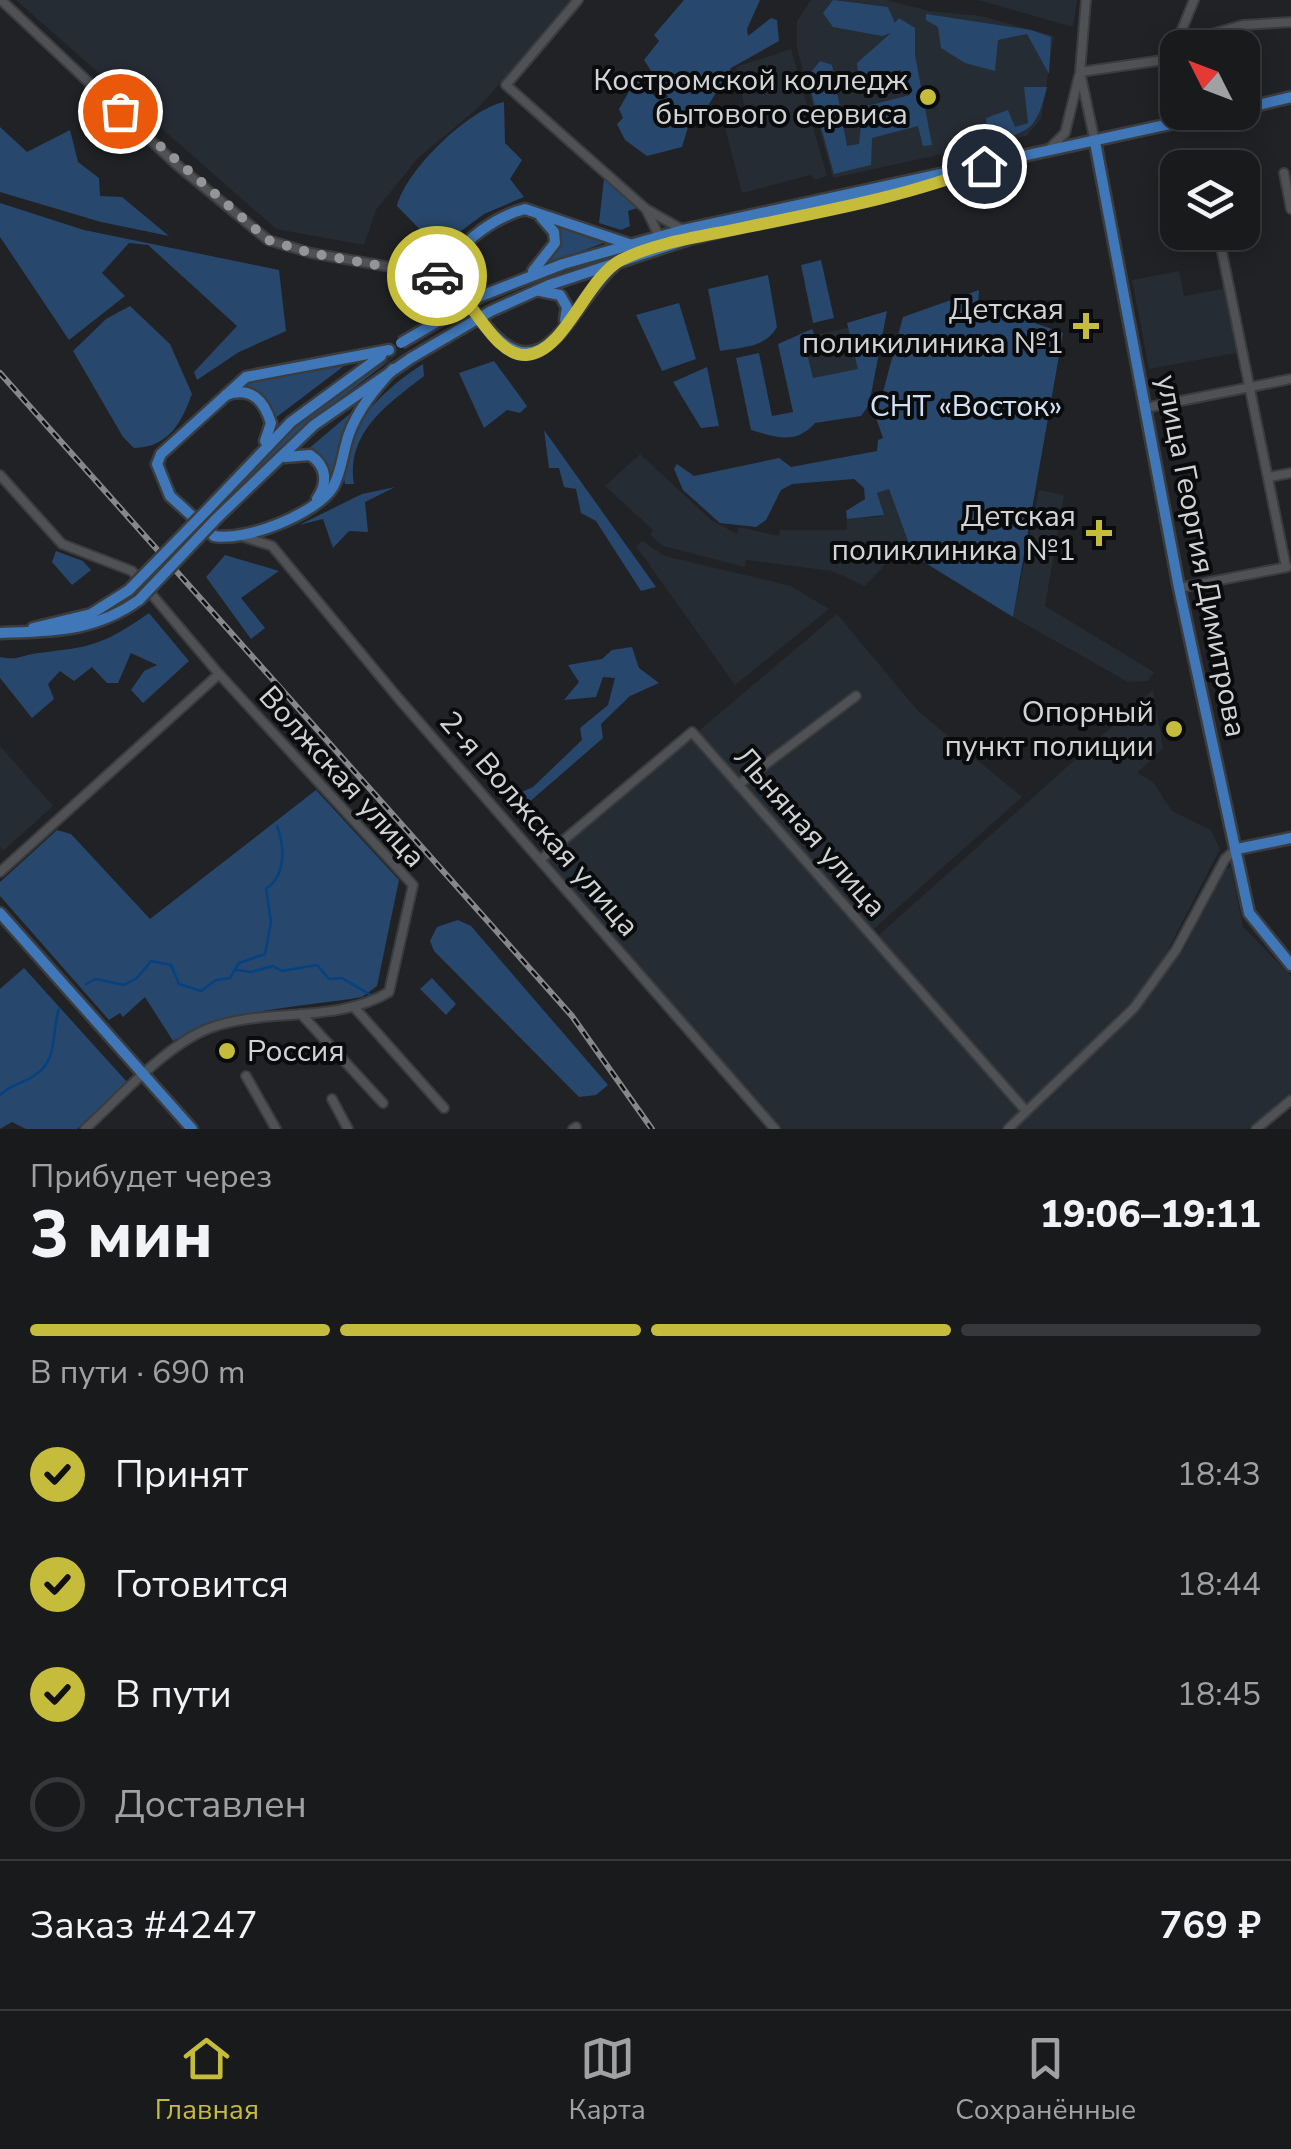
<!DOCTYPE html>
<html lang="ru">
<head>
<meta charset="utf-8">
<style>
	body { margin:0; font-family:"Nunito Sans",sans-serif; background:#212325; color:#f1f3f6; height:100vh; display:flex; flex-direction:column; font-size:38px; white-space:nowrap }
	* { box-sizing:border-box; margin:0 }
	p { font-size:32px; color:#9fa1a3 }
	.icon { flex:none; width:55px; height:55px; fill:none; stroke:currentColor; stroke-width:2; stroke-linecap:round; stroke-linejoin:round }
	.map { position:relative; height:1129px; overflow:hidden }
	.side { display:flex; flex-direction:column; background:#181a1c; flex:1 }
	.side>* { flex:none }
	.needle { width:65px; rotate:312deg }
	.fabs { position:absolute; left:1160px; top:30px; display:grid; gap:20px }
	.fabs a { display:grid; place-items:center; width:100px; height:100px; border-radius:20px; background:#181a1c; box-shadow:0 5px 25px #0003,0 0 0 2px #36383b; font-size:50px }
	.pin { position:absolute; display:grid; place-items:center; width:85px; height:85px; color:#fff; margin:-42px; border:5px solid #fff; border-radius:50%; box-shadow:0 2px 10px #0007 }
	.courier { position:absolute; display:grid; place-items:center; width:100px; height:100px; margin:-50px; border:8px solid #c6bc3c; border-radius:50%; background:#fff; color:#222; box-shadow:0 2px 12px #0007 }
	.overview em { font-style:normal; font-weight:800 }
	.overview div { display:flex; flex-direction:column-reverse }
	.overview { display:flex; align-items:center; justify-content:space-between; height:170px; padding:0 30px }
	h1 { font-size:65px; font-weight:800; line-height:75px }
	.bar { display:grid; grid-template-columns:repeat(4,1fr); gap:15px 10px; align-content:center; height:120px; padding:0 30px }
	.bar i { height:12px; border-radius:8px; background:#36383b }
	.bar .active { background:#c6bc3c }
	.bar p { grid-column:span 4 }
	.line { display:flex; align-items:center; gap:25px; padding:0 30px; border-top:2px solid #36383b }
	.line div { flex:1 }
	ol { padding:0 30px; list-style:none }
	li { display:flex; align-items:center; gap:30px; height:110px }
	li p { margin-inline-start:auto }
	li .icon { padding:10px; border-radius:50%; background:#c6bc3c; color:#111; stroke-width:4 }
	li:last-child { color:#9fa1a3 }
	li i { width:55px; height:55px; border:5px solid #36383b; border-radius:50% }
	.tab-bar { display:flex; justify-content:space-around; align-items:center; height:140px; border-top:2px solid #36383b; background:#181a1c; font-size:28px; color:#9fa1a3 }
	.tab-bar a { display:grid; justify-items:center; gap:5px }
	.tab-bar .active { color:#c6bc3c }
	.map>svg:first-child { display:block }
</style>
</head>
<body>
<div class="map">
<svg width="1291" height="1129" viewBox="0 0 1291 1129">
	<rect width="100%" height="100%" fill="#202225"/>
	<!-- built -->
	<g fill="#262c34">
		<path d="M16 0H574L478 108 417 159 376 210 364 245 276 229Z"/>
		<path d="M811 0H887L929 11 981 16 1054 36 1041 119 1026 136 833 178 797 48V21Z"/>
		<path d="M978 0H1077L1073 27Z"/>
		<path d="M791 49 827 176 815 180 810 175 742 193 725 128 736 124 745 109 736 67Z"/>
		<path d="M1179 271 1184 296 1228 288 1241 352 1149 369 1132 280Z"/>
		<path d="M863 324 872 363 811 416 795 340Z"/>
		<path d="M640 454 711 520 737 534 739 527 779 536 780 530H847V519L883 516 877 493 889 489 910 548 886 564 865 586 832 571 746 560 745 567 663 546 650 535 653 530 605 486Z"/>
		<path d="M1039 490 1064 495 1045 606 1154 672 1148 681 1128 682 1013 617Z"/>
		<path d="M642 541 665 556 791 586 829 609 735 685 636 546Z"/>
		<path d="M837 614 918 711 1022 797 867 935 1019 1112 1001 1129H779L545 861Z"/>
		<path d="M1153 690 1163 748 1137 773 1153 782 1172 811 1211 830 1220 849 1153 979 1118 1019 1026 1105 881 942 880 934Z"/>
		<path d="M0 746 53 806 3 851 0 847Z"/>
		<path d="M1231 867 1243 927 1291 976V1094L1248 1129H1014L1140 1008 1184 949 1222 871Z"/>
	</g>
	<!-- green -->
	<g fill="#28476c">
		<path d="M684 0H760L747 29 748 36 771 18 777 20 779 41 731 68 703 114 688 127 682 147 647 156 625 140 617 124 623 118 619 109 636 79 659 100 668 97 644 60 659 41 654 35Z"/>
		<path d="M833 0 888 7 895 23 899 18 915 28V55L932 145 923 146 918 126 872 138 871 165 834 174 807 77 820 61 832 65 847 146 859 144 863 107 910 95 901 70 859 81 857 63 891 33 882 36 833 27 823 13Z"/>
		<path d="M926 14 1031 30 1051 37 1049 74 1027 34 998 40 995 71 965 63 941 48 938 27 926 20Z"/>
		<path d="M1024 87H1047C1036 131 1030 132 988 142L986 118 1008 110 1015 127 1028 123Z"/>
		<path d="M504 102 505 143 522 160 510 179 524 197 484 214 438 248 397 206C406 170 469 109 504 102Z"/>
		<path d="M0 127 27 152 70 130 78 162 99 178 100 196 122 197 169 236 101 222 0 192Z"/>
		<path d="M604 178 640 207 628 211 630 226 621 230 599 223Z"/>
		<path d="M0 203 84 230 279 270 286 331 239 352 197 380 194 372 237 326 148 245 129 243 102 273 125 296 69 340 0 237Z"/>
		<path d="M554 222 606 242 548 264 558 246Z"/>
		<path d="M821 260 834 318 813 323 801 265Z"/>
		<path d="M768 275 777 327C765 348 742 347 720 351L708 289Z"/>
		<path d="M979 290 978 303 1063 333 1013 617 906 551 910 547 889 489 877 493 884 515 847 519 846 511 865 499 864 488 854 479 792 484 781 490 766 520 756 527 720 523 683 490 674 469 677 464 694 476 779 458 791 467 877 451 878 440 883 438 876 418 903 317Z"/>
		<path d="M679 303 696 359 662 371 636 315Z"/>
		<path d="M130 306 170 344 192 394C181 423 169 447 134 448L123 437 73 351 106 319Z"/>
		<path d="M887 311 869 405 861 416 815 423C796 445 776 437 751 430L736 358 759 353 772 416 793 412 778 344 812 329 819 345 806 349 813 378 858 369 847 323Z"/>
		<path d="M399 353 304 426 213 512 299 422Z"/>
		<path d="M494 361 527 406 520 413 507 410 484 428 459 373Z"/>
		<path d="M423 364 424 376C388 404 346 432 354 484H345C335 433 385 388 423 364Z"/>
		<path d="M344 366 274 419 260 394 237 387 246 381Z"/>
		<path d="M707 367 719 426 701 428 673 382Z"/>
		<path d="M359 406 334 477 328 486 315 453 307 450Z"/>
		<path d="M544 430 656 587 641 591 596 521 581 513 576 489 564 487 559 468H549Z"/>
		<path d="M395 487 365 502 368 532 349 531 333 548 323 519 299 525 362 494Z"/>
		<path d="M56 551 83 561 91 570 72 585 52 562Z"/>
		<path d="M225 555 279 571 241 598 265 628 251 639 206 577Z"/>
		<path d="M149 613 189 661 143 703 131 690 144 671 157 665 131 653 118 683H107L92 667 74 681 60 671 48 684 54 699 32 718 0 678V657C17 661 22 655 38 653 92 647 103 645 149 613Z"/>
		<path d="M632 647 639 668 659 683 630 696 601 724 603 738 519 811H512L506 799 533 787 582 740 580 728 608 705 615 678 603 677 596 697 564 700 579 682 568 665 602 659 612 650Z"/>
		<path d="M316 790 399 880 377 986 362 997C298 1008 230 1008 173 1041L145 997 123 1017 120 1013 109 1020 0 896V882L57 830 71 834 150 919Z"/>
		<path d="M458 920 471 926 608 1085 596 1095 579 1097 434 951 430 941 437 927Z"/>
		<path d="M24 968 127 1082 77 1129H26L12 1122 0 1129V989Z"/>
		<path d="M432 978 456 1004 446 1015 420 989Z"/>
	</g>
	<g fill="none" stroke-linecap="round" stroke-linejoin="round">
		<!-- stream -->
		<g stroke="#044281" stroke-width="2.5">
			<path d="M237 970 251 972 273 966 282 971 317 965 329 979 342 978 369 994"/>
			<path d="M86 984 96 979 124 985 137 978 151 961 171 965 179 984 201 991 216 980 230 978 239 963 265 954 271 922 266 889C286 875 285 847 277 826"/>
			<path d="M0 1095C11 1084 23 1084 35 1075 59 1060 51 1031 59 1009"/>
		</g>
		<!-- minor casing -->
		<g stroke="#3a3c3e" stroke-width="12">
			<g id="minor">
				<path d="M1 0 177 165 268 240 311 253 431 274 456 286"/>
				<path d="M578 0 506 85 646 209 683 230"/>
				<path d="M1086 0 1080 72 1095 142"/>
				<path d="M1176 44 1194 0"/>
				<path d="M1080 72 1170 59 1176 44 1243 25 1291 22"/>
				<path d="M1049 149 1065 133 1079 76"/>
				<path d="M1284 173 1291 209"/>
				<path d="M646 209 659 236"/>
				<path d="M1218 232 1286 567"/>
				<path d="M420 270 456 253"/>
				<path d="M1145 408 1291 379"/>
				<path d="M0 475 62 544 132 571 219 674 413 885 389 992C336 1024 267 1007 210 1028 167 1044 119 1098 85 1129"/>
				<path d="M1269 477 1291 473"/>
				<path d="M244 537 272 546 399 699 775 1129"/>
				<path d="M1179 588 1287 567"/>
				<path d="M738 785 856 696"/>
				<path d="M540 860 692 732 1026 1111"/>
				<path d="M0 872 219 674"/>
				<path d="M354 1007 444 1108"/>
				<path d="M301 1014 383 1103"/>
				<path d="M246 1076 276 1129"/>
				<path d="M332 1099 348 1129"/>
				<path d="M573 1129 576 1127"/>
				<path d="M1008 1129 1134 1008 1176 950 1225 859 1236 849"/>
				<path d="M1256 1129 1291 1100"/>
			</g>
		</g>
		<!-- major casing -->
		<g stroke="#3a3c3e" stroke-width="15">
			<g id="major">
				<path d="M1242 109 1291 97"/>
				<path d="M1095 142 1179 588 1249 913 1291 965"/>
				<path d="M614 266C572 301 546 399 486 326 472 310 452 289 451 267 460 240 498 216 525 209L629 244"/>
				<path d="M533 271 555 243 554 232 541 217"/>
				<path d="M540 291 560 295 567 307 565 320"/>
				<path d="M481 296 563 264 683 230 1225 112"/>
				<path d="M491 311 549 285 689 239 960 175"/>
				<path d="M389 350 246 377 161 454 157 464 170 496 214 536C245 542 316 514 333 487 342 471 343 450 349 434 358 409 375 389 393 369"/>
				<path d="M226 395C251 386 264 400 271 423L265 441"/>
				<path d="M285 457 310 455C327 466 328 483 317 499"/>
				<path d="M207 510 291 422 381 356"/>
				<path d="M216 519 314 425 411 358"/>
				<path d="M33 628 91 614 129 590"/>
				<path d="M0 633C53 631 94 632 139 600"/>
				<path d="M1237 849 1291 838"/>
				<path d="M0 913 192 1129"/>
			</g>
		</g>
		<!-- minor -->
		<use href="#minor" stroke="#4f5154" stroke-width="8"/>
		<!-- major -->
		<use href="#major" stroke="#3f77b8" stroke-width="10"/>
		<!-- rail casing -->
		<g stroke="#86878a" stroke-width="6">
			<path id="rail" d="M0 373 572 1016 652 1129"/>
		</g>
		<!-- rail -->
		<use href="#rail" stroke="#0a0b0d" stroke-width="2.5" stroke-dasharray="8" stroke-linecap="butt"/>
		<!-- major-bridge casing -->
		<g stroke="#3a3c3e" stroke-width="15" stroke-linecap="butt">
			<g id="major-bridge">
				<path d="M401 343 481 296"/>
				<path d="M411 358 491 311"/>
				<path d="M129 590 207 510"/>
				<path d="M139 600 216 519"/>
			</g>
		</g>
		<!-- major-bridge -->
		<use href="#major-bridge" stroke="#3f77b8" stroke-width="10"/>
	</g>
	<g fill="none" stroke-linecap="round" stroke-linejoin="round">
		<!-- done -->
		<path stroke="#949597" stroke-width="10" stroke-dasharray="0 18" d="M120 111 268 240 311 253 437 276"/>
		<!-- route -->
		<path stroke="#c6bc3c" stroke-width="12" d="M437 276C471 288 490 356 526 355 565 353 586 278 621 260 659 241 707 236 747 227 826 211 909 196 984 166"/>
	</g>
	<!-- markers -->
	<g fill="#c6bc3c" stroke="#0a0b0d" stroke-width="4">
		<circle cx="928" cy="97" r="10"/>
		<path d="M1081 311h10v10h10v10h-10v10h-10v-10h-10v-10h10z"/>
		<path d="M1094 518h10v10h10v10h-10v10h-10v-10h-10v-10h10z"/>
		<circle cx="1174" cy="729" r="10"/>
		<circle cx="227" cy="1051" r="10"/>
	</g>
	<g text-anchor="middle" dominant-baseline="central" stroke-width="8" stroke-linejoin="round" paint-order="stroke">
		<!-- poi labels -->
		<g font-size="30" fill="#d2d3d5" stroke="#0a0b0d" text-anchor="end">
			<text x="908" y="80">Костромской колледж<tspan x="908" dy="34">бытового сервиса</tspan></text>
			<text x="1064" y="309">Детская<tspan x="1064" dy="34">поликилиника №1</tspan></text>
			<text x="1076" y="516">Детская<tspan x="1076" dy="34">поликлиника №1</tspan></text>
			<text x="1154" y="712">Опорный<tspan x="1154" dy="34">пункт полиции</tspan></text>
			<text x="247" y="1051" text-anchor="start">Россия</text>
		</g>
		<!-- park labels -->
		<g font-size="30" fill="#d2e0f3" stroke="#0a0b0d">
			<text x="966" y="406">СНТ «Восток»</text>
		</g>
		<!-- street labels -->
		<g font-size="30" fill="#d2d3d5" stroke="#0a0b0d">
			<text transform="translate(1201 556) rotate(79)">улица Георгия Димитрова</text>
			<text transform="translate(342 777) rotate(48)">Волжская улица</text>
			<text transform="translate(539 824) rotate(49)">2-я Волжская улица</text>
			<text transform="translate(810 832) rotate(49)">Льняная улица</text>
		</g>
	</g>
</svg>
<div class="fabs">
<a><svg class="needle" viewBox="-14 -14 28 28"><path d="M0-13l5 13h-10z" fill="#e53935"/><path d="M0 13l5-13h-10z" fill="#9fa1a3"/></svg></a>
<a><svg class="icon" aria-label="layers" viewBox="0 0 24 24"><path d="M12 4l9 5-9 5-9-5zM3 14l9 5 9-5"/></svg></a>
</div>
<div class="pin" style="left:120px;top:111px;background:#ea580c"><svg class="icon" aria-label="bag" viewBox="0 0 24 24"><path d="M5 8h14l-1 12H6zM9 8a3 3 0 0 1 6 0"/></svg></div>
<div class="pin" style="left:984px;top:166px;background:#1f2937"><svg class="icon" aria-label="home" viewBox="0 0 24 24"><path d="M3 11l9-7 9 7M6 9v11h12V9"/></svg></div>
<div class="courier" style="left:437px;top:276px"><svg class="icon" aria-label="car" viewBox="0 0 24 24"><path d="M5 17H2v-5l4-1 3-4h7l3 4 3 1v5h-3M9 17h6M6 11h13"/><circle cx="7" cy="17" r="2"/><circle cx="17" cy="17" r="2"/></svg></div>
</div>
<section class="side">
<div class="overview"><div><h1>3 мин</h1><p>Прибудет через</p></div><em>19:06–19:11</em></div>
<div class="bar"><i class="active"></i><i class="active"></i><i class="active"></i><i></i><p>В пути · 690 m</p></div>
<ol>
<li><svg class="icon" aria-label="check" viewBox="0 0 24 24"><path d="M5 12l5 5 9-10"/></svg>Принят<p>18:43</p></li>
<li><svg class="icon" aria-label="check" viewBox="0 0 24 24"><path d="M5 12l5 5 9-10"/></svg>Готовится<p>18:44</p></li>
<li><svg class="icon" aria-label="check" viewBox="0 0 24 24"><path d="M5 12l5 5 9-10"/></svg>В пути<p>18:45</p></li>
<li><i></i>Доставлен</li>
</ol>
<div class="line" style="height:130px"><div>Заказ #4247</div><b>769 ₽</b></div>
</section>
<nav class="tab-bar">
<a class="active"><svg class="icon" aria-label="home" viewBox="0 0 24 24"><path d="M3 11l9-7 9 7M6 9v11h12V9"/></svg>Главная</a>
<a><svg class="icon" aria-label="map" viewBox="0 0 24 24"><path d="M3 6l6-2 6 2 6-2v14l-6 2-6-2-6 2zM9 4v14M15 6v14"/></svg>Карта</a>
<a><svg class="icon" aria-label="saved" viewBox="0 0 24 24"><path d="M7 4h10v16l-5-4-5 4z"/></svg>Сохранённые</a>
</nav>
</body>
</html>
